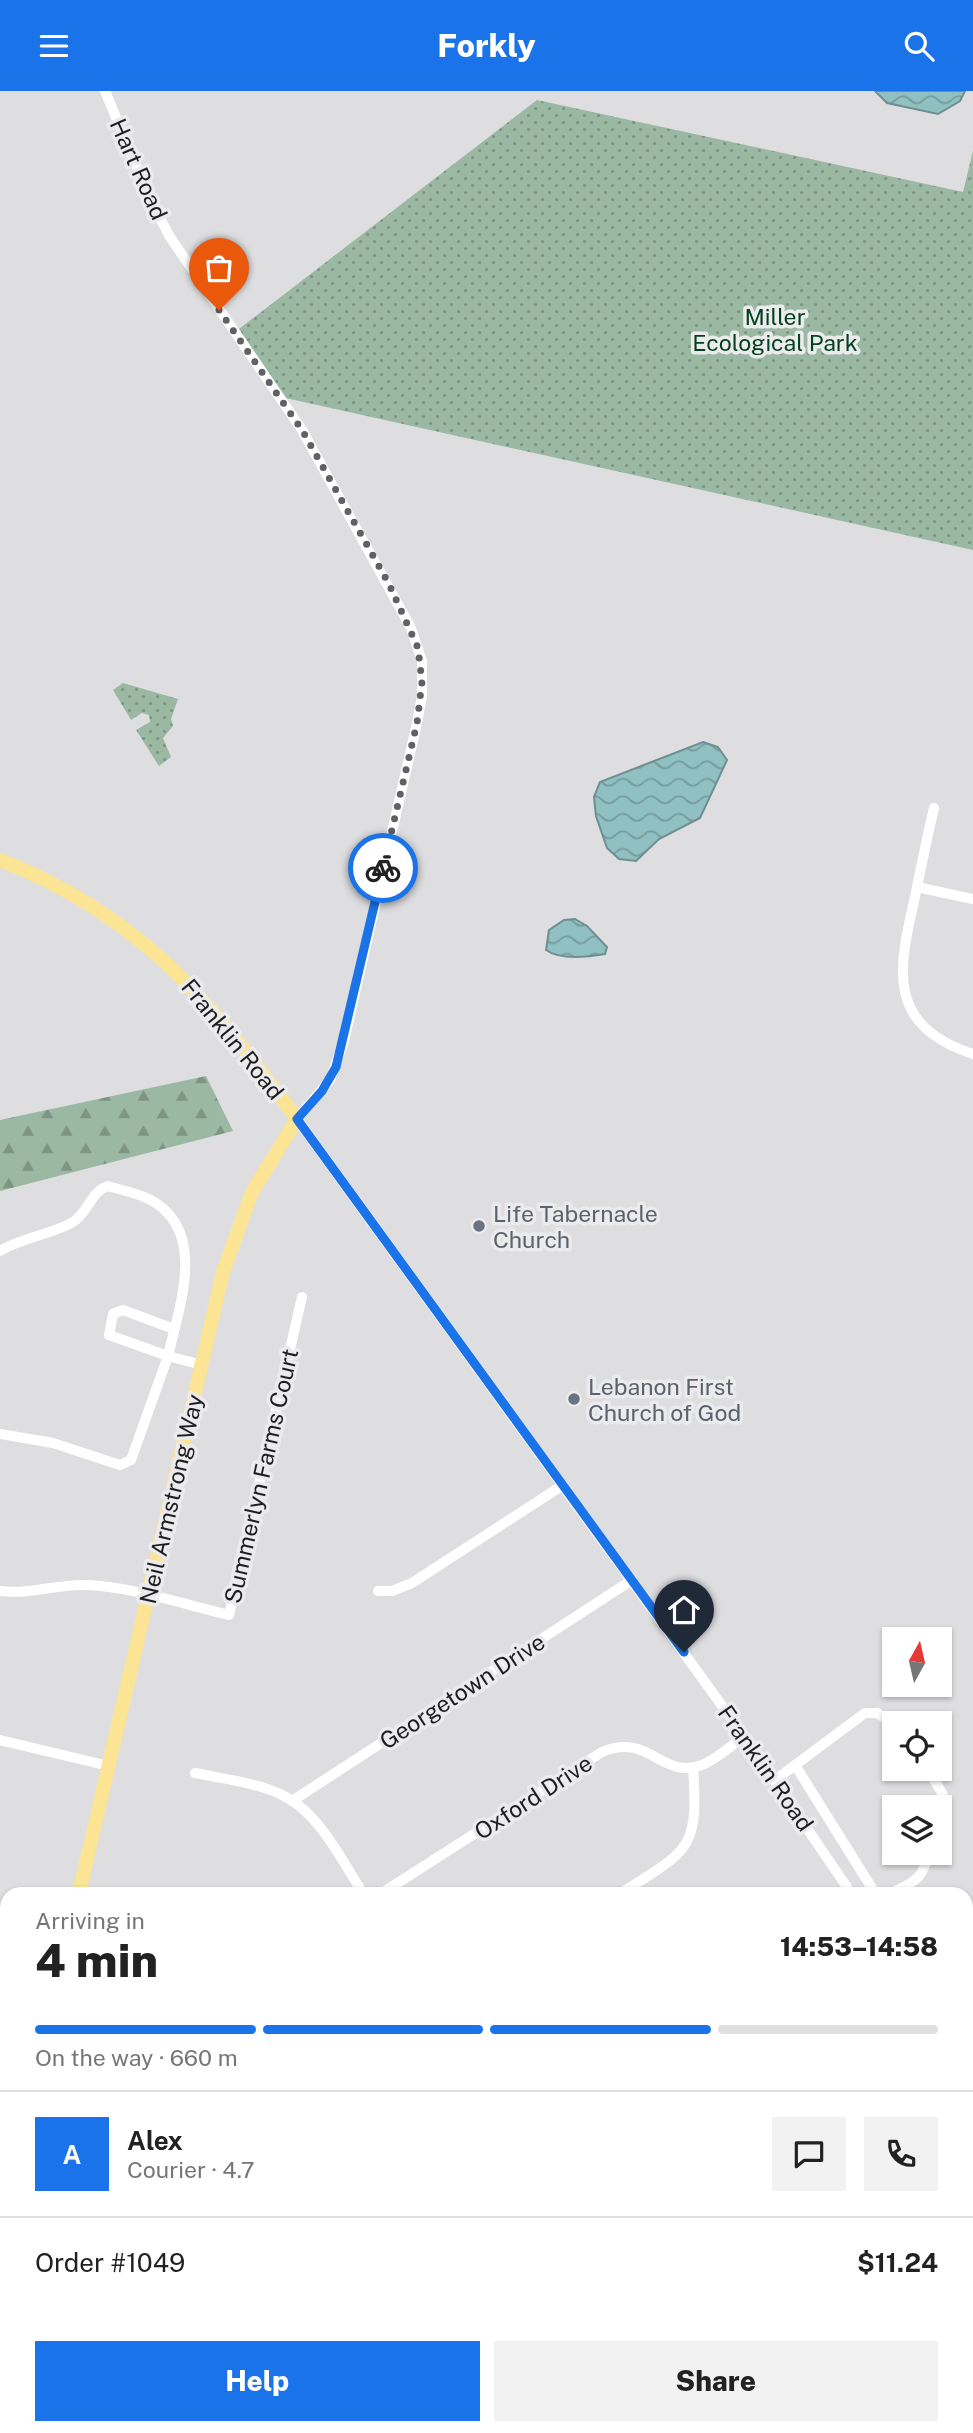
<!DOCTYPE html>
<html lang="en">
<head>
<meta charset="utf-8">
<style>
	body { margin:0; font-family:"Public Sans",sans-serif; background:#f2f2f2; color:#222; height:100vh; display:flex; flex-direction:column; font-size:26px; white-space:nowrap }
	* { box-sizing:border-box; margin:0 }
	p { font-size:23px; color:#767676 }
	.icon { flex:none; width:38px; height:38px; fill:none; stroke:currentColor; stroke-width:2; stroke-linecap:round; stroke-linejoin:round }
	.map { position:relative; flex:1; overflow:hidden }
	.drawer { position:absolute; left:0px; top:1796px; width:973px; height:548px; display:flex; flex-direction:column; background:#fff; border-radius:21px 21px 0 0; box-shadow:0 2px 5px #0004 }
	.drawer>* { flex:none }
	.needle { width:46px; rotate:8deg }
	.buttons { position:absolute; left:882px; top:1536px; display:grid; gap:14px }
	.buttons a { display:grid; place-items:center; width:70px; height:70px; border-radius:0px; background:#fff; box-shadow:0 2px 5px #0004; font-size:35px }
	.pin { position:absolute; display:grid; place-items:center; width:60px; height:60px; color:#fff; margin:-72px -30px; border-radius:50% 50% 50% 0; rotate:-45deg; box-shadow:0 0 7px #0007 }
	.pin .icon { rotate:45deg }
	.courier { position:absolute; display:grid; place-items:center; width:70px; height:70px; margin:-35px; border:5px solid #1a73e8; border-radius:50%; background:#fff; color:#222; box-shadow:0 2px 9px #0007 }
	.head em { font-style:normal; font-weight:800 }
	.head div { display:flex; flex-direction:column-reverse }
	.head { display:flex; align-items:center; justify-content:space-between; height:119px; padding:0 35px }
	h1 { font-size:46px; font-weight:800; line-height:52px }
	.bar { display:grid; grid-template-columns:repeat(4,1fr); gap:10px 7px; align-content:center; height:84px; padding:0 35px }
	.bar i { height:9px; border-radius:5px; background:#e0e0e0 }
	.bar .current { background:#1a73e8 }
	.bar p { grid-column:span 4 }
	.line { display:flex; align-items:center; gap:18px; padding:0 35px; border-top:2px solid #e0e0e0 }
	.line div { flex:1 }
	.round { display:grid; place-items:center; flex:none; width:74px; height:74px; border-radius:0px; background:#f2f2f2 }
	.action { display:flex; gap:14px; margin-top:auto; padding:14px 35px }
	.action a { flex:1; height:80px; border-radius:0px; background:#1a73e8; color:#fff; font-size:28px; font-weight:800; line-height:80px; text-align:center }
	.action a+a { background:#f2f2f2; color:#222 }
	header { display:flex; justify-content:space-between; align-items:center; height:91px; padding:0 35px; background:#1a73e8; color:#fff; font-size:32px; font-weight:800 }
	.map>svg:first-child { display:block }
</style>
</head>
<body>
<header><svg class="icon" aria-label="menu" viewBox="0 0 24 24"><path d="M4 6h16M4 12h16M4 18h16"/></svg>Forkly<svg class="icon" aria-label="search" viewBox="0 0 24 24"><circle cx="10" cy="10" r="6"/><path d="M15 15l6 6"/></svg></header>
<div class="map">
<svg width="973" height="2342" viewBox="0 0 973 2342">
	<defs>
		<pattern id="forest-firs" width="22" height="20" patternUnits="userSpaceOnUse" patternTransform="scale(1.75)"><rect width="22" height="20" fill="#9bb8a2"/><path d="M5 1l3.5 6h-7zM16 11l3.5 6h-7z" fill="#7e9583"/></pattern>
		<pattern id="park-dots" width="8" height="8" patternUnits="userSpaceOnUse" patternTransform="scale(1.75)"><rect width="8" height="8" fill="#9bb8a2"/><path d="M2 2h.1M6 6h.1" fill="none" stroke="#7e9583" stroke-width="1.8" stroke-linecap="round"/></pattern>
		<pattern id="water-waves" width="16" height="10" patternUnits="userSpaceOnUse" patternTransform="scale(1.75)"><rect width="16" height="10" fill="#90c0c2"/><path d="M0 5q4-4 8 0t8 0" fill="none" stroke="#759b9d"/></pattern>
	</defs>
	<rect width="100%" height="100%" fill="#dedee0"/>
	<!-- forest -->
	<path fill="url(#forest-firs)" d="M206 985 233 1040 0 1100V1029Z"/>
	<!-- park -->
	<g fill="url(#park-dots)">
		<path d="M537 9 963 101 973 60V459L281 306 235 241Z"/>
		<path d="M123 592 178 608 171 628 173 635 163 647 171 666 159 675 136 639 150 631 149 624 142 622 131 629 113 599Z"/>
	</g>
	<!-- water -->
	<g fill="url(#water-waves)" stroke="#6e8f91" stroke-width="2">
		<path d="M875 0H965L960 10 938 23 887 12Z"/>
		<path d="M703 651 718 656 727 669 700 727 659 748 636 770 619 768 607 757 596 725 594 706 600 691Z"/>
		<path d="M575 828 587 835 607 856 605 863C588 866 560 869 546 859L549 839 564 829Z"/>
	</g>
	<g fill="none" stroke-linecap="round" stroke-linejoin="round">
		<!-- minor -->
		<g stroke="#fff" stroke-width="10">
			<path d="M105 0 150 108 170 146 302 339 411 537 422 570V605L417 632 344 950 330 989 297 1028 744 1645 851 1802"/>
			<path d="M934 717C927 747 921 776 915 806 898 879 886 934 973 963"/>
			<path d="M917 796 973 808"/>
			<path d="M0 1160C22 1146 51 1144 73 1131 88 1122 91 1100 108 1095 121 1099 137 1102 149 1108 209 1139 179 1216 168 1265L202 1274"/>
			<path d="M0 1343 53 1352 120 1374 131 1369 168 1265 109 1244 113 1223 123 1219 174 1238"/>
			<path d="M0 1500C29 1504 56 1493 86 1494 134 1496 183 1513 229 1524L302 1206"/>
			<path d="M378 1500H392L412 1492 563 1394"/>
			<path d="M0 1649 109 1675"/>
			<path d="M795 1674 875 1802"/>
			<path d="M928 1678 943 1704 940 1718"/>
			<path d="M195 1682C223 1688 254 1691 280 1703 319 1720 341 1769 363 1802"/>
			<path d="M775 1689 865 1622H877L894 1633"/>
			<path d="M292 1710 632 1489"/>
			<path d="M382 1802 602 1661C650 1641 661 1689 702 1674 717 1668 731 1655 744 1645"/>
			<path d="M621 1802C689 1759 699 1759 693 1676"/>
			<path d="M892 1802C915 1790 922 1789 929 1762"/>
			<path d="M966 2018 973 2033"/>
			<path d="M383 2342 384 2336"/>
		</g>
		<!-- major -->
		<g stroke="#fbe493" stroke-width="14">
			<path d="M0 769C141 824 210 910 297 1028L252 1101 223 1181 79 1802"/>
			<path d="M7 2342 9 2336"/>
		</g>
	</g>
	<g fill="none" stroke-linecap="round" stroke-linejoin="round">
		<!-- done -->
		<path stroke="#616163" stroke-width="7" stroke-dasharray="0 12.6" d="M219 219 302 339 389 493 418 557 422 591 417 632 383 777"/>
		<!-- route -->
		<path stroke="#1a73e8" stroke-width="9" d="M383 777 336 976 322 1000 297 1028 684 1561"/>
	</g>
	<!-- markers -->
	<g fill="#6b7280" stroke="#ebebed" stroke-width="2.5">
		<circle cx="479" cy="1135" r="7"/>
		<circle cx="574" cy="1308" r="7"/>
	</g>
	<g text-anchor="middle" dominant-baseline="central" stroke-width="7" stroke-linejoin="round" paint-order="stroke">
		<!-- street labels -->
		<g font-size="23" fill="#1e1e1f" stroke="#ebebed">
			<text transform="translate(139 78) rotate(66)">Hart Road</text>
			<text transform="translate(233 948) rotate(51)">Franklin Road</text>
			<text transform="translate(261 1385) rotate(-77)">Summerlyn Farms Court</text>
			<text transform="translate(171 1408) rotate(-77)">Neil Armstrong Way</text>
			<text transform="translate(462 1600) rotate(-33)">Georgetown Drive</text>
			<text transform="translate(766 1677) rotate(55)">Franklin Road</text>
			<text transform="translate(533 1706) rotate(-33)">Oxford Drive</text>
		</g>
		<!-- park labels -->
		<g font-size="23" fill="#054120" stroke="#ebebed">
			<text x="775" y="225">Miller<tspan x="775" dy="26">Ecological Park</tspan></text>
		</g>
		<!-- worship labels -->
		<g font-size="23" fill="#5b616d" stroke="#ebebed" text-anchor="start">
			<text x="493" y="1122">Life Tabernacle<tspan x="493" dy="26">Church</tspan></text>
			<text x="588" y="1295">Lebanon First<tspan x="588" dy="26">Church of God</tspan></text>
		</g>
	</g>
</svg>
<div class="buttons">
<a><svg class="needle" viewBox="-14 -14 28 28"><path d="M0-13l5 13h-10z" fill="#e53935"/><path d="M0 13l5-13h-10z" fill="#767676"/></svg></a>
<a><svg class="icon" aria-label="locate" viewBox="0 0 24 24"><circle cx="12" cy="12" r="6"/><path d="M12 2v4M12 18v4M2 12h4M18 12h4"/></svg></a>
<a><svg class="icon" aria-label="layers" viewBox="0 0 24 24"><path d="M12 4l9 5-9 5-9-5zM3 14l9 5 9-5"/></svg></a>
</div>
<div class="pin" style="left:219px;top:219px;background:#ea580c"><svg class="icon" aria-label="bag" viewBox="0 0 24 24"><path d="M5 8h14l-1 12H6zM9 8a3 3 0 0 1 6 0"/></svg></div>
<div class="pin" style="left:684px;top:1561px;background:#1f2937"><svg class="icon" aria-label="home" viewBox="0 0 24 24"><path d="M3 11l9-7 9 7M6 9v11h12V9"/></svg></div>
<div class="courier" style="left:383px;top:777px"><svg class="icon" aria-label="bike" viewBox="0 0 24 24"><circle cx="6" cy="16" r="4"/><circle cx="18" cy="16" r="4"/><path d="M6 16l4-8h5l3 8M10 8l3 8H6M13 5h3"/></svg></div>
<section class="drawer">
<div class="head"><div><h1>4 min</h1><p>Arriving in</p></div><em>14:53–14:58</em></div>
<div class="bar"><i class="current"></i><i class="current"></i><i class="current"></i><i></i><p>On the way · 660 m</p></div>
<div class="line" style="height:126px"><b class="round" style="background:#1a73e8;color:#fff">A</b><div><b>Alex</b><p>Courier · 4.7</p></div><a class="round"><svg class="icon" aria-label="chat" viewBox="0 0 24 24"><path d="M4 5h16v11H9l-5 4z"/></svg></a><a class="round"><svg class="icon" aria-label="phone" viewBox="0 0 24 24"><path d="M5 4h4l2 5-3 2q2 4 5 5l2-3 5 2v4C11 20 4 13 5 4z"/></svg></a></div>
<div class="line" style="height:91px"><div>Order #1049</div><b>$11.24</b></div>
<div class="action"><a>Help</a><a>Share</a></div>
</section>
</div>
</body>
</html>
